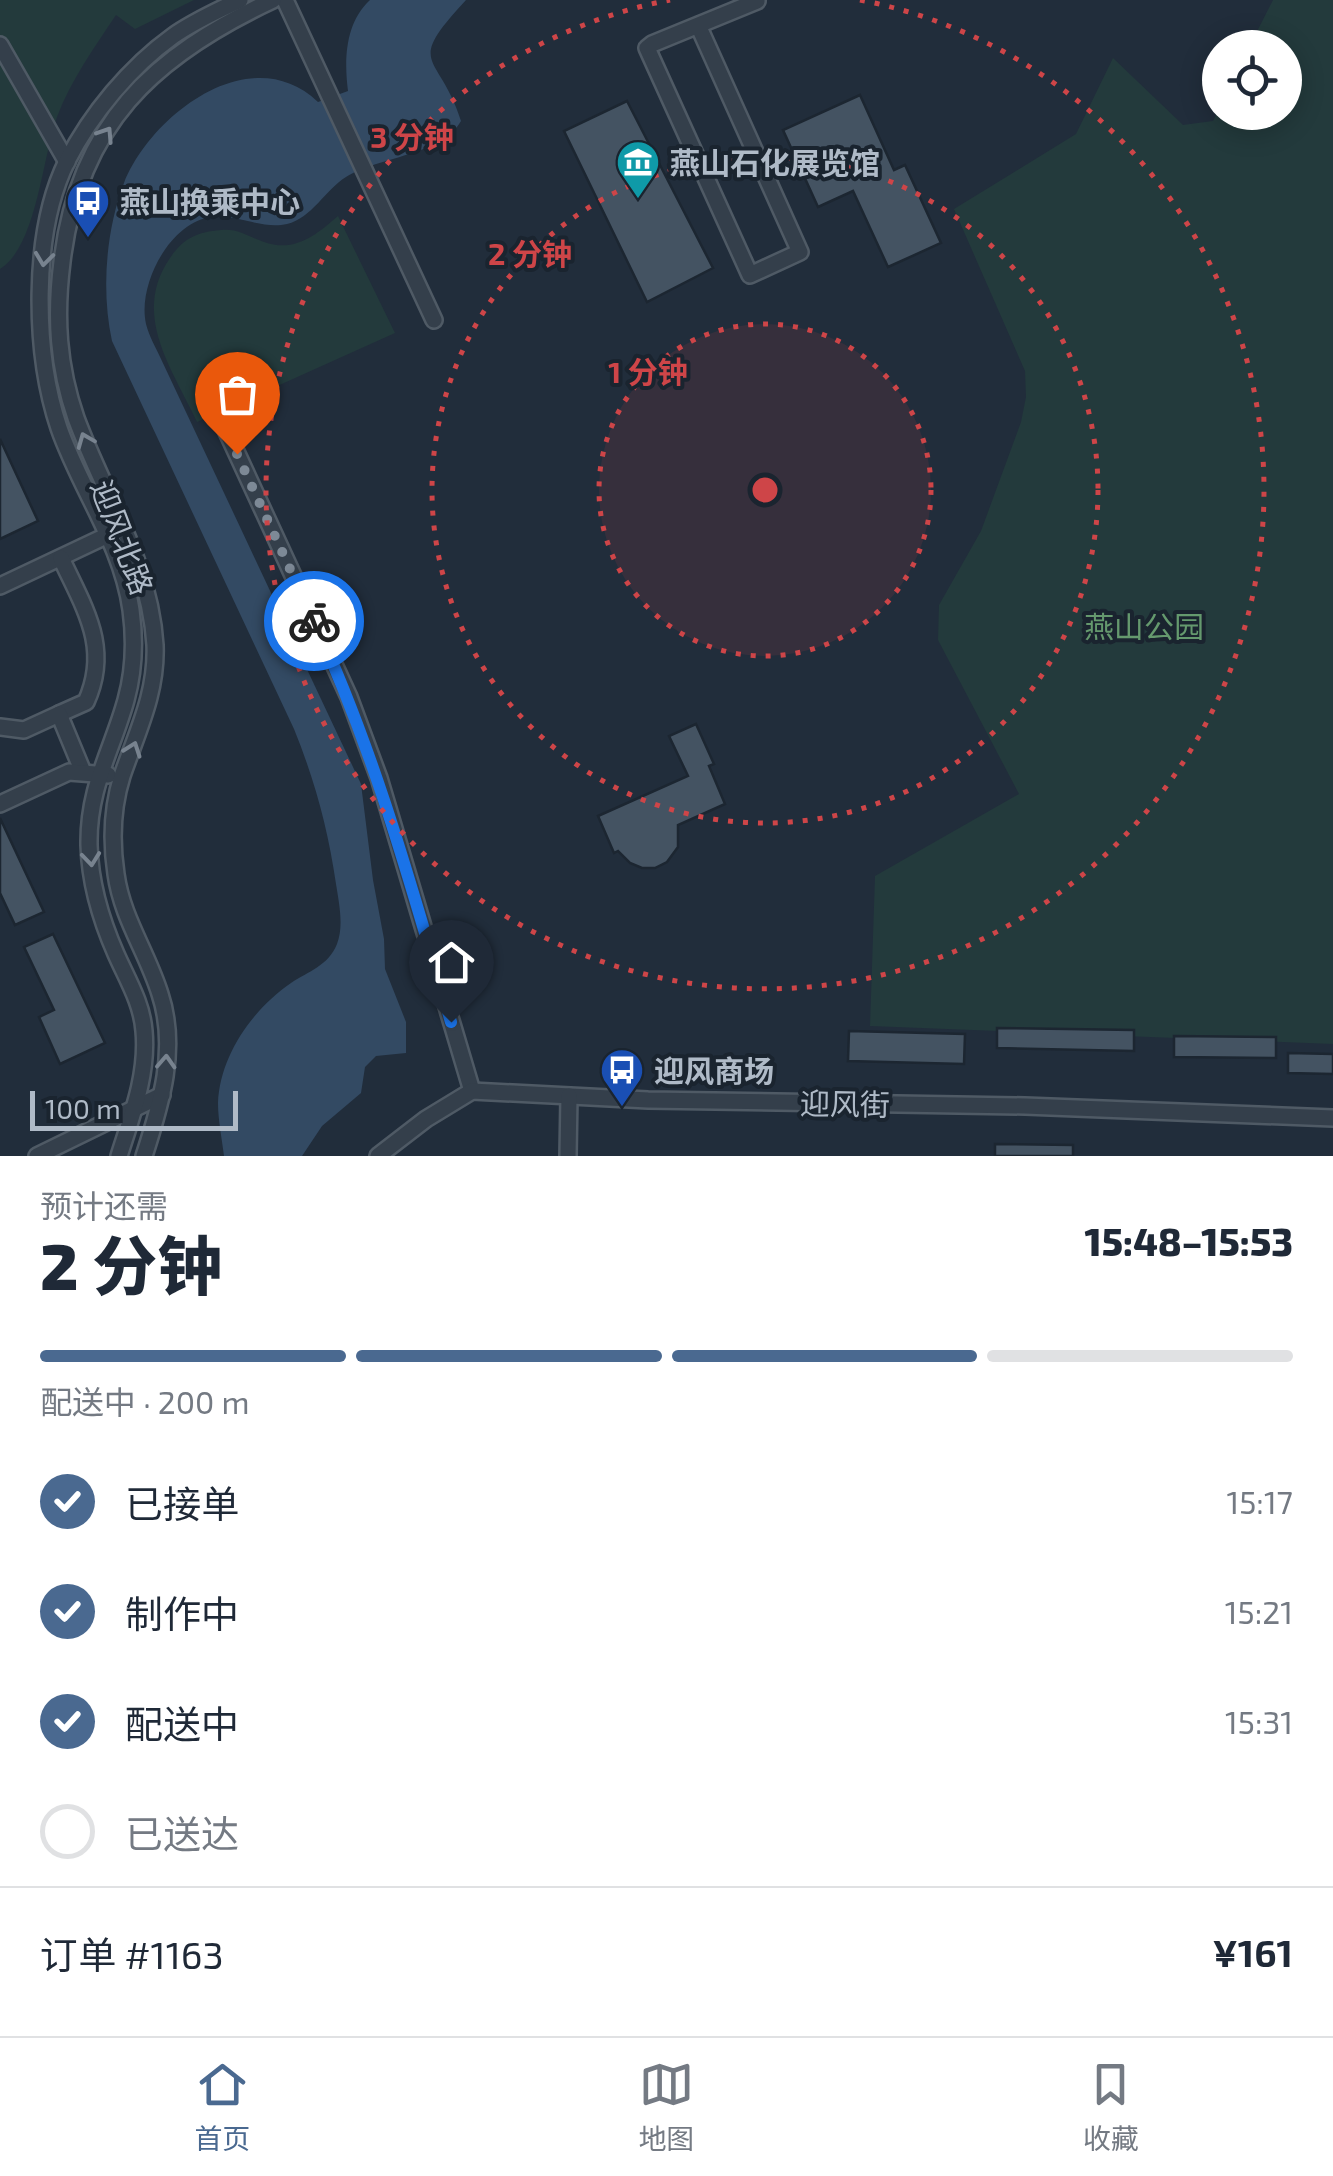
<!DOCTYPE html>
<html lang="zh">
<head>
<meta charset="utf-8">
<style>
	body { margin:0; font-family:"Exo 2","Noto Sans SC",sans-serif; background:#f2f2f3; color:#1f2937; height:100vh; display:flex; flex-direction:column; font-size:38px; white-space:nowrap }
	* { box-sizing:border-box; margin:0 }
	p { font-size:32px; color:#747a83 }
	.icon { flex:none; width:55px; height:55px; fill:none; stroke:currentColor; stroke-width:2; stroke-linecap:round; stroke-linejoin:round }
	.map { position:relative; height:1156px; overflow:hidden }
	.sheet { display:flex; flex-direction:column; background:#fff; flex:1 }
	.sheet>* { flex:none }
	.controls { position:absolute; left:1202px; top:30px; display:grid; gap:20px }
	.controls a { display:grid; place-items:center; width:100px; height:100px; border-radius:50%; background:#fff; box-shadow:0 5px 25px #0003; font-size:50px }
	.scale { position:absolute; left:30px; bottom:25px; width:208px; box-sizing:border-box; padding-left:10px; border:5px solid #afbac7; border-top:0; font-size:28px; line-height:35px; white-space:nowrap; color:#afbac7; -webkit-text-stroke:8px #1a242f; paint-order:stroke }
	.pin { position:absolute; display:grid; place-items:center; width:85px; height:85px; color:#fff; margin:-102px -42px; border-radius:50% 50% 50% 0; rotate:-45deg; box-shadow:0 0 10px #0007 }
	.pin .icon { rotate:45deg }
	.courier { position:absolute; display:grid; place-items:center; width:100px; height:100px; margin:-50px; border:8px solid #1a73e8; border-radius:50%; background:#fff; color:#222; box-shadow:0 2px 12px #0007 }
	.overview em { font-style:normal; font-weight:800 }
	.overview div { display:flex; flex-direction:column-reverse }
	.overview { display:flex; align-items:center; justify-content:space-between; height:170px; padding:0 40px }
	h1 { font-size:65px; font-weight:800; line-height:75px }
	.bar { display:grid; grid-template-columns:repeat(4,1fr); gap:15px 10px; align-content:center; height:120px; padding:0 40px }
	.bar i { height:12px; border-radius:8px; background:#e0e1e3 }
	.bar .active { background:#4a6990 }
	.bar p { grid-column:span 4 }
	.line { display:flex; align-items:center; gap:25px; padding:0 40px; border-top:2px solid #e0e1e3 }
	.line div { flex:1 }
	ol { padding:0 40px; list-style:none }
	li { display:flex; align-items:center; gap:30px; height:110px }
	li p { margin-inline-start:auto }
	li .icon { padding:10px; border-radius:50%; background:#4a6990; color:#fff; stroke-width:4 }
	li:last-child { color:#747a83 }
	li i { width:55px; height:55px; border:5px solid #e0e1e3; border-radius:50% }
	.menu { display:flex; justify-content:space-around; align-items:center; height:140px; border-top:2px solid #e0e1e3; background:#fff; font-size:28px; color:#747a83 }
	.menu a { display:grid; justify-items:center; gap:5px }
	.menu .active { color:#4a6990 }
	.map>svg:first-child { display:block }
</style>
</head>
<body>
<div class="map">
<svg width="1333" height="1156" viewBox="0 0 1333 1156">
	<rect width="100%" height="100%" fill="#212d3b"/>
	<!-- green -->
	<g fill="#233a3c">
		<path d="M0 0H194L135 29 116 15C94 48 71 80 57 117 42 158 37 246 0 269Z"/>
		<path d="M1273 0H1333V1044L870 1026 875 876 1019 794 938 640 939 605 981 531 1021 422 1026 397 1025 371 954 209 1076 134 1113 58 1183 125 1213 121 1220 107V112H1285V48L1249 47Z"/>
		<path d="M338 216 395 333 197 422C172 368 131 315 170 258 183 239 196 232 221 230 238 228 249 237 264 242 295 253 316 235 338 216Z"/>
	</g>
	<!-- water -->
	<path fill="#334a63" d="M370 0H466C403 68 439 51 461 121 442 155 378 157 346 177 325 190 312 218 287 224 263 230 237 214 212 217 171 221 137 284 146 324 149 336 156 348 161 359L361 784 373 880 384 939 385 969 406 1022V1053L376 1056 365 1067 361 1093 322 1126 302 1156H224C222 1139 218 1120 218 1103 220 1055 253 1009 291 983 309 971 328 966 337 944 344 926 339 903 336 884 328 829 315 781 294 729L112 341C101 290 106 230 124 183 151 115 251 38 318 102L348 91C344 60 345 23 370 0Z"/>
	<!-- building -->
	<g fill="#445362" stroke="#1c2631" stroke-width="2.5">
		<path d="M860 95 894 170 905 165 941 243 888 267 853 191 818 207 783 130Z"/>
		<path d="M627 101 713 268 647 302 564 131Z"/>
		<path d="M0 439 38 521 0 539Z"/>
		<path d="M696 724 714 764 709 766 725 804 678 825V847L667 862 655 868H642L630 863 618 851 614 853 598 816 688 776 669 736Z"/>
		<path d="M0 818 44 912 15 925 0 893Z"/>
		<path d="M53 934 105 1043 60 1064 39 1017 54 1010 24 947Z"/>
		<path d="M997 1028 1134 1030V1051L997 1048Z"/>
		<path d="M849 1031 965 1034 964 1064 848 1061Z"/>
		<path d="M1174 1036 1276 1037V1058L1174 1057Z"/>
		<path d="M1288 1053 1333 1054V1074L1288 1073Z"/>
		<path d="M995 1144 1073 1145V1156H995Z"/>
	</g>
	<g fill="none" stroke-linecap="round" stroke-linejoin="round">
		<!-- minor casing -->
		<g stroke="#4f5a65" stroke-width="20">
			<g id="minor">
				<path d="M285 0 434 320"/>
				<path d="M698 25 800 252 750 275 647 48 652 44 757 1"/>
				<path d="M0 45 67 162"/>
				<path d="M221 419 349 697 379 778 472 1091"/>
				<path d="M0 586 108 535"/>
				<path d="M59 714 86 702C111 647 84 608 61 558"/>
				<path d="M0 727 24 730 59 714 83 772"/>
				<path d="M0 804 69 772 108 775"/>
				<path d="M37 1156 162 1095"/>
				<path d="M119 1156C132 1115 148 1074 144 1031 142 1003 127 979 116 954 101 920 90 882 89 845 88 787 112 751 126 700 134 671 135 639 131 610 122 544 80 489 59 428 34 353 31 234 67 161 91 114 130 67 173 36 194 21 217 11 240 0"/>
				<path d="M144 1156C161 1104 178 1048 160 994 147 952 122 918 116 874 111 841 112 808 122 776 137 732 157 693 155 645 150 562 104 494 76 418 58 366 55 317 62 262 78 125 153 56 273 0"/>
				<path d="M378 1156 426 1119 472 1091 648 1100 1025 1106 1333 1118"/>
				<path d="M568 1156 569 1096"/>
			</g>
		</g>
		<!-- minor -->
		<use href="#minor" stroke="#343f4b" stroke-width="15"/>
	</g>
	<!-- one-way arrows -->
	<defs><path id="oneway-chevron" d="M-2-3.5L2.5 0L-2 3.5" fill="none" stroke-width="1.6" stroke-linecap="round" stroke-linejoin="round" transform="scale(2.5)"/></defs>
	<g stroke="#78838f">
		<use href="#oneway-chevron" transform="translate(106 134) rotate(-57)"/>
		<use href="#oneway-chevron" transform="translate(44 259) rotate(97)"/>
		<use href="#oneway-chevron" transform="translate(85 440) rotate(-112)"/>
		<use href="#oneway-chevron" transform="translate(133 749) rotate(-70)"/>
		<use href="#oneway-chevron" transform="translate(91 859) rotate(84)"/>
		<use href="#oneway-chevron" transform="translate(166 1062) rotate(-87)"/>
	</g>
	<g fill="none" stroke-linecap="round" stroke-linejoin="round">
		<!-- done -->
		<path stroke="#7d8996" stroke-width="10" stroke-dasharray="0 18" d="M237 454 314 621"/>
		<!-- route -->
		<path stroke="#1a73e8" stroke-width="12" d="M314 621C374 750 411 885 451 1022"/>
	</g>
	<!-- distance rings -->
	<circle cx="765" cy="490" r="166" fill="#ce4548" fill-opacity=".12"/>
	<g fill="none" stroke="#ce4548" stroke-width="5" stroke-dasharray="5 10">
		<circle cx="765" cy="490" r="166"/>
		<circle cx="765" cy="490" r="333"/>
		<path d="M860 0A499 499 0 1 1 670 0"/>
	</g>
	<!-- icons -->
	<defs>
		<g id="museum-pin" transform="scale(2.25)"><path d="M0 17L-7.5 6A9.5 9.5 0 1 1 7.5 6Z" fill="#0f9aa8" stroke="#1a242f"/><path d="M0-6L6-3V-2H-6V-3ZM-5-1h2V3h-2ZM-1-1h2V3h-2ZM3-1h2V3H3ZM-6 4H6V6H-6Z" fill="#fff"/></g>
		<g id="bus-pin" transform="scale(2.25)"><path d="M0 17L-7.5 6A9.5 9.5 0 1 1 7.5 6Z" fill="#1a4fb4" stroke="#1a242f"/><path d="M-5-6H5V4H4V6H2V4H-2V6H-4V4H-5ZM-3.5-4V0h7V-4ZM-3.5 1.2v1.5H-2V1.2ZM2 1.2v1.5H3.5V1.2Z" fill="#fff"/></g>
	</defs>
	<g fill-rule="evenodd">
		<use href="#museum-pin" x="638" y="162"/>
		<use href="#bus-pin" x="88" y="201"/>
		<use href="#bus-pin" x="622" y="1070"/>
	</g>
	<g text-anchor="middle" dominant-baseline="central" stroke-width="8" stroke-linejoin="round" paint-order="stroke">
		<!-- poi labels -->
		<g font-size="30" font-weight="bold" fill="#afbac7" stroke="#1a242f" text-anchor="start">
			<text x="670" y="162">燕山石化展览馆</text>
			<text x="120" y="201">燕山换乘中心</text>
			<text x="654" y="1070">迎风商场</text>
		</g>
		<!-- street labels -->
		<g font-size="30" fill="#afbac7" stroke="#1a242f">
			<text transform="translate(123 537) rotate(69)">迎风北路</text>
			<text transform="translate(845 1103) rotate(1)">迎风街</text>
		</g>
		<!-- park labels -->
		<g font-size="30" fill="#65996e" stroke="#1a242f">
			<text x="1144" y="626">燕山公园</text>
		</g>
	</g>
	<circle cx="765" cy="490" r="15" fill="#ce4548" stroke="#1a242f" stroke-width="5"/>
	<g font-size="30" text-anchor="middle" font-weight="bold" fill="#ce4548" stroke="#1a242f" stroke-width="8" stroke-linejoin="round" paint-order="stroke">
		<text x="412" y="148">3 分钟</text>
		<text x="530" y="265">2 分钟</text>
		<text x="648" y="383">1 分钟</text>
	</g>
</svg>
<div class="controls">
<a><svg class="icon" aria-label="locate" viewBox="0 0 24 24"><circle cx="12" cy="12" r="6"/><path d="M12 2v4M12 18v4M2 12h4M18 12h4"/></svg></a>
</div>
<div class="scale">100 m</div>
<div class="pin" style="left:237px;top:454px;background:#ea580c"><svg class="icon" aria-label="bag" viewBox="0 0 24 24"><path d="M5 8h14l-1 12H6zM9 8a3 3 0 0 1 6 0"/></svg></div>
<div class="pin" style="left:451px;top:1022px;background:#1f2937"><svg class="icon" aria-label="home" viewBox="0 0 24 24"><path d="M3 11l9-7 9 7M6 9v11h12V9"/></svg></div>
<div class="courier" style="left:314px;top:621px"><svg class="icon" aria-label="bike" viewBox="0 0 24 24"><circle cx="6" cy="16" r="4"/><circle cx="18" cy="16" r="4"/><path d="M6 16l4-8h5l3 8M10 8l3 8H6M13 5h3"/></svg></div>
</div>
<section class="sheet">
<div class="overview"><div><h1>2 分钟</h1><p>预计还需</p></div><em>15:48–15:53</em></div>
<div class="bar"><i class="active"></i><i class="active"></i><i class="active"></i><i></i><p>配送中 · 200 m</p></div>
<ol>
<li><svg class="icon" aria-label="check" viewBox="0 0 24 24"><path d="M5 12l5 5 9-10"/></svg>已接单<p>15:17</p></li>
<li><svg class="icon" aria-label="check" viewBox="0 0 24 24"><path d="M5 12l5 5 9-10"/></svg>制作中<p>15:21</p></li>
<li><svg class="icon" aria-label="check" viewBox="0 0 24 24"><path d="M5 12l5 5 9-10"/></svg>配送中<p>15:31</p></li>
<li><i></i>已送达</li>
</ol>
<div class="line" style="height:130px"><div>订单 #1163</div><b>¥161</b></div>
</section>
<nav class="menu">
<a class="active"><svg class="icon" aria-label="home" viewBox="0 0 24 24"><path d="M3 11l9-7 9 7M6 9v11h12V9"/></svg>首页</a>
<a><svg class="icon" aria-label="map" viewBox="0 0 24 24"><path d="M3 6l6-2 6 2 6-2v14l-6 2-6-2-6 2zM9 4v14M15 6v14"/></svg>地图</a>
<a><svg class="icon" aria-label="saved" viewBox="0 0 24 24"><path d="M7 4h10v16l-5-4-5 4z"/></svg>收藏</a>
</nav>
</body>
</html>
